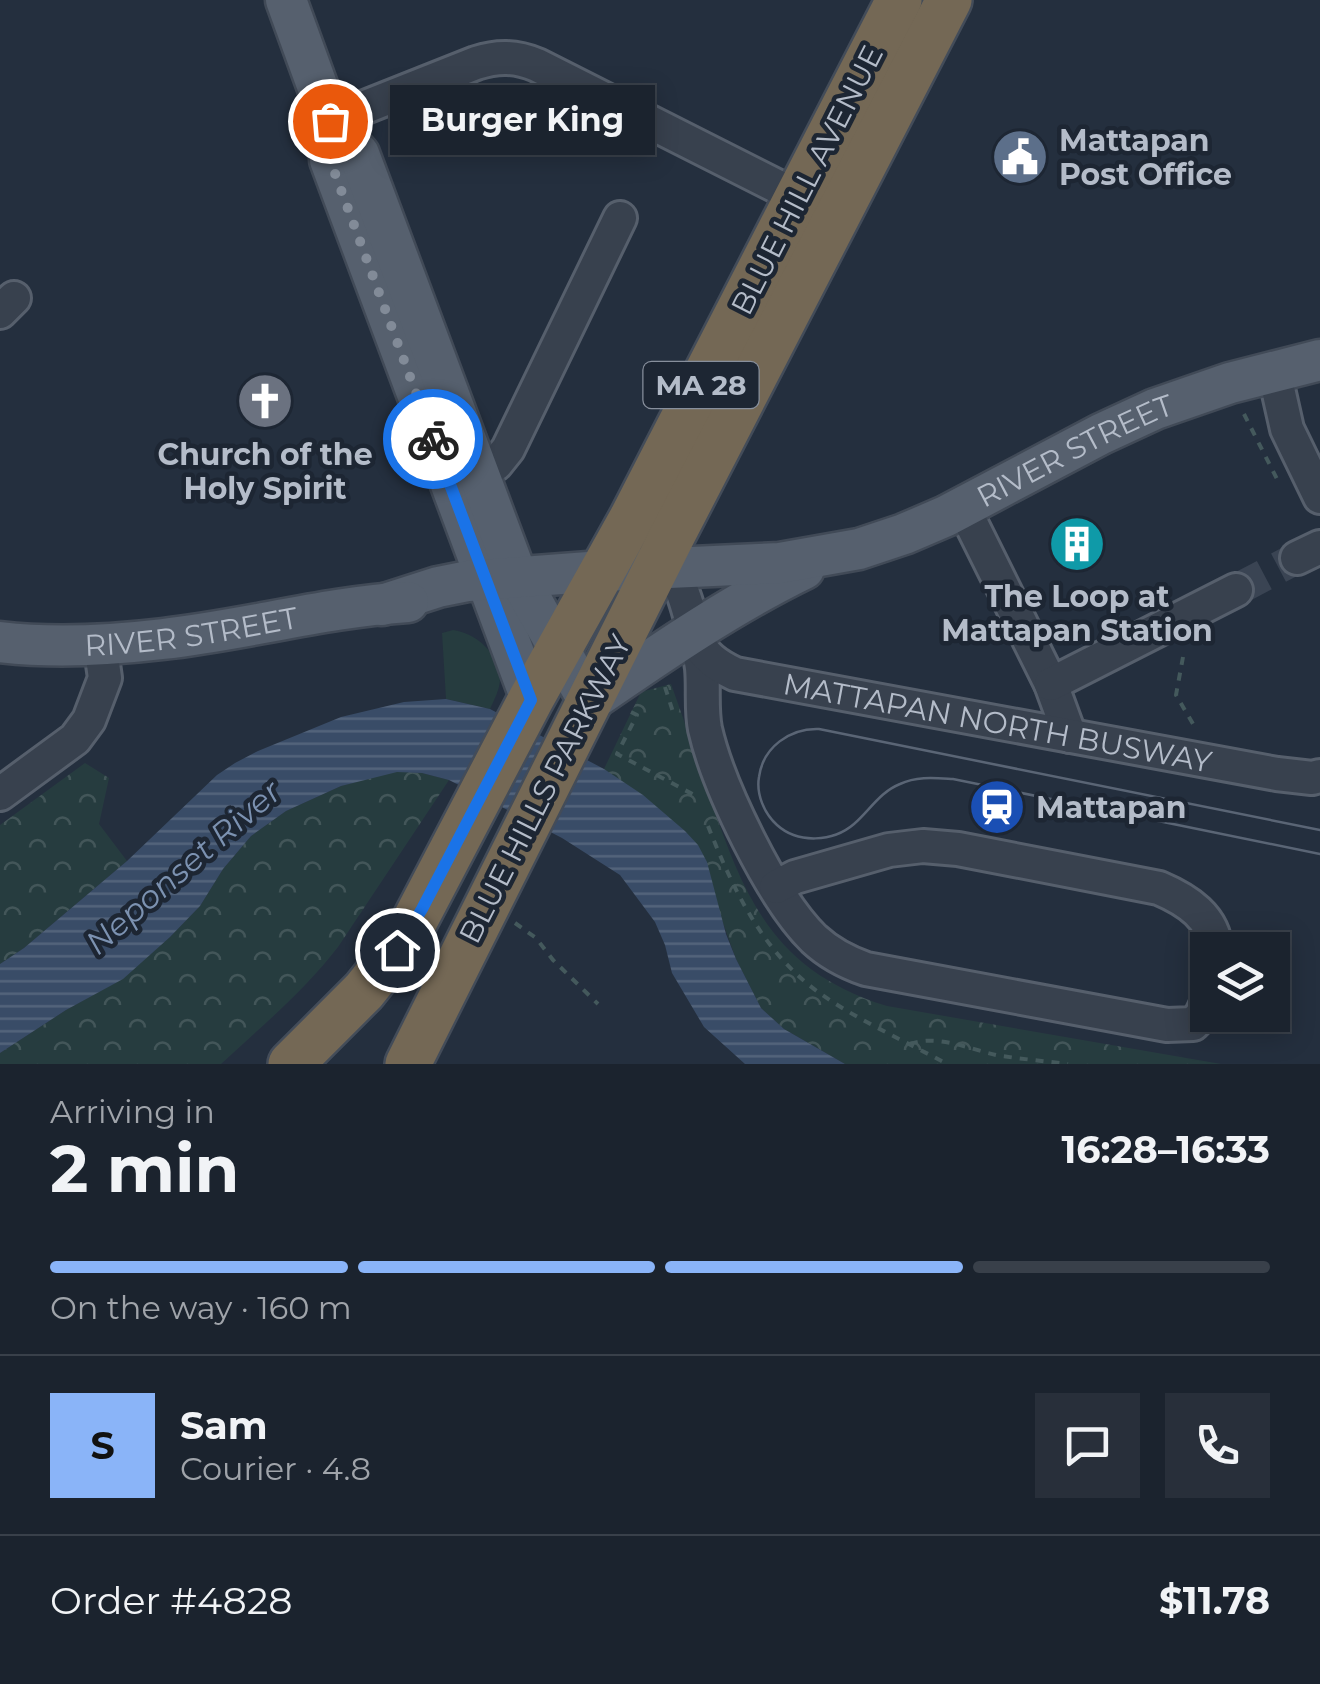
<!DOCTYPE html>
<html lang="en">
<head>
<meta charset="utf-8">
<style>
	body { margin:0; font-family:Montserrat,sans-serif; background:#282f3a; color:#f1f3f6; height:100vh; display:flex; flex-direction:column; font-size:38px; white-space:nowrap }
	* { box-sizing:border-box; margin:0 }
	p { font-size:32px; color:#a0a4aa }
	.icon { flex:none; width:55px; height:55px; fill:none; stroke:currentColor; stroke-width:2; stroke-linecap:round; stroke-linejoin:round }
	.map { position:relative; height:1064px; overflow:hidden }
	.drawer { display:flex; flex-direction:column; background:#1b232e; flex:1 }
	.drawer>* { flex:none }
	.tools { position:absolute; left:1190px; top:932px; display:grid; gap:20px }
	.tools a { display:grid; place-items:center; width:100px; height:100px; border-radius:0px; background:#1b232e; box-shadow:0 5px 25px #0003,0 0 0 2px #39404a; font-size:50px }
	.pin { position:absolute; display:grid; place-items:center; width:85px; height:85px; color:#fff; margin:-42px; border:5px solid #fff; border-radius:50%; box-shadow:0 2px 10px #0007 }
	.courier { position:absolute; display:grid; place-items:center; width:100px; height:100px; margin:-50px; border:8px solid #1a73e8; border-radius:50%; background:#fff; color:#222; box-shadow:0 2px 12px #0007 }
	.bubble { position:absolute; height:70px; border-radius:0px; background:#1b232e; box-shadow:0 5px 25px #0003,0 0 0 2px #39404a; font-size:32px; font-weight:700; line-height:70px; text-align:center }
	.head em { font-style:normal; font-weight:700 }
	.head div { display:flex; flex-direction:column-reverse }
	.head { display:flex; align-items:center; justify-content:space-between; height:170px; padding:0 50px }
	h1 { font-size:65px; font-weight:700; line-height:75px }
	.bar { display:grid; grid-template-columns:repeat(4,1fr); gap:15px 10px; align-content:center; height:120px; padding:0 50px }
	.bar i { height:12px; border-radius:8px; background:#39404a }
	.bar .selected { background:#8ab4f8 }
	.bar p { grid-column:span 4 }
	.line { display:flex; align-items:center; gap:25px; padding:0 50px; border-top:2px solid #39404a }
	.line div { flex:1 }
	.round { display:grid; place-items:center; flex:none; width:105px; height:105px; border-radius:0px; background:#282f3a }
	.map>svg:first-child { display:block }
</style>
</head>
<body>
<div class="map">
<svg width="1320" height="1064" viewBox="0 0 1320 1064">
	<defs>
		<pattern id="park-crowns" width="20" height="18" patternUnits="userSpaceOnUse" patternTransform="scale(2.5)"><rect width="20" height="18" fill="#263c3f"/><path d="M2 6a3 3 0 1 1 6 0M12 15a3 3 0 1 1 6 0" fill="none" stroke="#435659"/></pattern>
		<pattern id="water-rules" width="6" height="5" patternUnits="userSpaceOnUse" patternTransform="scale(2.5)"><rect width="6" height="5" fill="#394c67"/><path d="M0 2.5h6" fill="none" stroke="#53647b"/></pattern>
	</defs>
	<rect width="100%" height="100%" fill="#242f3e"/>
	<!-- grass -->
	<path fill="#263c3f" d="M453 630C476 633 499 653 500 679 500 689 494 700 490 709L446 699 442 633Z"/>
	<!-- park -->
	<g fill="url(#park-crowns)">
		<path d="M671 684C685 723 698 762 711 800 745 902 777 972 887 1006L1221 1064H845L784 1029 761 1008 736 959 718 909 685 831 604 769 641 692Z"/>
		<path d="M85 763 109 778 99 824 127 861 24 948 0 964V825Z"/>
		<path d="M397 771 422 773 449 780 338 947C304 991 262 1026 221 1064H0V1053L66 1010 122 979 170 937 200 906 223 869 251 836 286 811 341 786Z"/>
	</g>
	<!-- water -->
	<path fill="url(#water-rules)" d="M446 699 490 709 604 769 643 795 685 831 698 845 707 862 726 934 736 959 761 1008 784 1029 845 1064H745L704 1027 672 973 665 945 655 922 620 875 562 838 449 780 422 773 397 772 341 786 286 811 251 836 223 869 200 906 170 937 123 979 66 1010 0 1053V964L24 948 127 861 217 775 235 763 258 751 341 717 404 702Z"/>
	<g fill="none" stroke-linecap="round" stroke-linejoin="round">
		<!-- minor-tunnel -->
		<path stroke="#3a4453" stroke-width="32" stroke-dasharray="32 16" stroke-linecap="butt" d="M1236 590 1297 558"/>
		<!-- minor casing -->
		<g stroke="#565f6c" stroke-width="38">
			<g id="minor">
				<path d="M330 121 476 63C498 56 515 56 537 65L814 205"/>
				<path d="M0 312 14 298"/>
				<path d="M1274 371 1287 429 1320 497"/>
				<path d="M478 471 496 464 508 449 620 218"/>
				<path d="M963 507 1051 684 1070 736"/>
				<path d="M1297 558 1320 547"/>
				<path d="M656 569C665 573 674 577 680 587 687 599 700 653 702 668 704 688 701 709 705 729 718 786 772 898 814 939 829 953 846 962 866 969L1167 1025 1193 1024 1201 1016 1208 1001"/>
				<path id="s1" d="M695 638C704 656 716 665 735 674L1277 774 1312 778 1320 776"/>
				<path d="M1051 684 1236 590"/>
				<path d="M0 794 75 739 89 720 105 678 100 643"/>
				<path d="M776 887 795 877 889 850 923 846 958 849 1159 888C1187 900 1214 917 1216 950"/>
			</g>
		</g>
		<!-- major casing -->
		<g stroke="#414a57" stroke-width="45">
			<g id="major">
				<path d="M286 0 330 121V160L531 699"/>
				<path d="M330 121 359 154 515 571 589 702C659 654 728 606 804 569"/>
				<path id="s2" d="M382 605 438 587 468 581 602 571 780 563 859 549 904 534 946 516 1101 434 1155 409 1230 383 1320 360"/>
				<path id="s3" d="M0 642C51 648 112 645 163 639 245 630 325 607 408 602"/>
			</g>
		</g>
		<!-- highway casing -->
		<g stroke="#434c59" stroke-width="50">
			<g id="highway">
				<path d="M291 1064 364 991 388 961 412 926 531 699 632 518 899 0"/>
				<path d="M408 1064 672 536 949 0"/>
			</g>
		</g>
		<!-- path -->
		<g stroke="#44595c" stroke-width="4" stroke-dasharray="8 8" stroke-linecap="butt">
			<path d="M1244 414 1278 481"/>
			<path d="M1183 657 1176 695 1196 729"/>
			<path d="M665 687 673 712"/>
			<path d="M631 712 637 715 617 754 696 796"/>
			<path d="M708 826C733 889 762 951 818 992 857 1020 905 1041 947 1064"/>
			<path d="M515 923 536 938 553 960 598 1004"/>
			<path d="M910 1044C938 1034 969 1049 996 1055 1020 1059 1044 1061 1068 1064"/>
		</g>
		<!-- minor -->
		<use href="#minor" stroke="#38414e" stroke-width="32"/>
		<!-- major -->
		<use href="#major" stroke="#56606e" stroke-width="40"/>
		<!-- highway -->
		<use href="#highway" stroke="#746855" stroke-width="45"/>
		<!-- tram -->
		<path stroke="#5a6575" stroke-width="2.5" d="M1320 830 819 729C790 728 763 747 759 777 756 794 764 813 777 825 798 844 833 842 854 824 870 810 880 792 900 784 917 776 935 778 953 779L1320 854"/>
	</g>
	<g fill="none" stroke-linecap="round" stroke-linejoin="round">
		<!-- done -->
		<path stroke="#828b98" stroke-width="10" stroke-dasharray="0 18" d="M330 121V160L433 439"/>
		<!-- route -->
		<path stroke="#1a73e8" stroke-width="12" d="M397 950 422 909 531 700 433 439"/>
	</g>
	<!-- icons -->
	<defs>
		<g id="civic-disc" transform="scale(2.875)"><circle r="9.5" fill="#5c6f8a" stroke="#1d2633"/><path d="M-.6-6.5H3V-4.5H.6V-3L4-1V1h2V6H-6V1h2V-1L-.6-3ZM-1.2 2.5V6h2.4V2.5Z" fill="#fff"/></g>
		<g id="church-disc" transform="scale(2.875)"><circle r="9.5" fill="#6b7280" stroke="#1d2633"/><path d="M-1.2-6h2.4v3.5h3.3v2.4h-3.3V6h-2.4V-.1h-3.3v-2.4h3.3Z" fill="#fff"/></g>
		<g id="building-disc" transform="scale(2.875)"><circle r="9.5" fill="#0f9aa8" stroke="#1d2633"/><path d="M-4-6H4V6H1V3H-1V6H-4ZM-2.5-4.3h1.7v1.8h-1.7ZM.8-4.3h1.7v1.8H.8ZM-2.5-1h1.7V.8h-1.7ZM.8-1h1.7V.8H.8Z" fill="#fff"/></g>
		<g id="station-disc" transform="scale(2.875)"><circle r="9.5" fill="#1a4fb4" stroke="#1d2633"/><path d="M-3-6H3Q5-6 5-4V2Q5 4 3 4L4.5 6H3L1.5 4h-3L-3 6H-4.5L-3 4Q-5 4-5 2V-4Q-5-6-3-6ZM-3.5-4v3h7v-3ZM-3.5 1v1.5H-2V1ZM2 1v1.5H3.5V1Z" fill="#fff"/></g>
	</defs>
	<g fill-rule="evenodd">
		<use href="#civic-disc" x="1020" y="157"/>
		<use href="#church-disc" x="265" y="401"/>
		<use href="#building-disc" x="1077" y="544"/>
		<use href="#station-disc" x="997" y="807"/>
	</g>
	<g text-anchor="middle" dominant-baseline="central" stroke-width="9" stroke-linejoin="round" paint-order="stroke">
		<!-- shield labels -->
		<rect fill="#1d2633" stroke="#878f9c" stroke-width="2.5" x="643.5" y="362" width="115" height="46" rx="8"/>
		<g font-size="28" font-weight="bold" fill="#b4bcc9">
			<text x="701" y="385">MA 28</text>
		</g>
		<!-- poi labels -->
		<g font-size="30" font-weight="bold" fill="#b4bcc9" stroke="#1d2633" text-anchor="start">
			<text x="1059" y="140">Mattapan<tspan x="1059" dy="34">Post Office</tspan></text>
			<text x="265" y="454" text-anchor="middle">Church of the<tspan x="265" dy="34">Holy Spirit</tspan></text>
			<text x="1077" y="596" text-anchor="middle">The Loop at<tspan x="1077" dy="34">Mattapan Station</tspan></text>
			<text x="1036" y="807">Mattapan</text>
		</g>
		<!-- street labels -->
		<g font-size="30" fill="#b4bcc9" stroke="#1d2633">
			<text transform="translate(807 180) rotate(-63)">BLUE HILL AVENUE</text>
			<text stroke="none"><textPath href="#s2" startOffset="720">RIVER STREET</textPath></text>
			<text stroke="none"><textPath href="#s3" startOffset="192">RIVER STREET</textPath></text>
			<text stroke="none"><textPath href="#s1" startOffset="322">MATTAPAN NORTH BUSWAY</textPath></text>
			<text transform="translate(545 789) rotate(-63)">BLUE HILLS PARKWAY</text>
		</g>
		<!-- water labels -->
		<g font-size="32" font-style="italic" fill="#7c92b1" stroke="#1d2633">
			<text transform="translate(183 867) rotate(-41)">Neponset River</text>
		</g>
	</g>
</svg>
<div class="tools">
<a><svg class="icon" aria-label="layers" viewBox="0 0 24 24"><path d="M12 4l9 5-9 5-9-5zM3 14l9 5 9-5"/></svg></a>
</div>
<div class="pin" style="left:330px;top:121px;background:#ea580c"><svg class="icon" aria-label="bag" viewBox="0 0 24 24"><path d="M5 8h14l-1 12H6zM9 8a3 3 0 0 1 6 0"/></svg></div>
<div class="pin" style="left:397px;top:950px;background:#1f2937"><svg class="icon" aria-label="home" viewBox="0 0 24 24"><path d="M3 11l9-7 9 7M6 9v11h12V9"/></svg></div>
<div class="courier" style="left:433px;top:439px"><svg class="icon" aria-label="bike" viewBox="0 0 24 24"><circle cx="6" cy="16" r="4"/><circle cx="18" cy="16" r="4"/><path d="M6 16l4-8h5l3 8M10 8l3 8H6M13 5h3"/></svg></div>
<div class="bubble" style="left:390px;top:85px;width:265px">Burger King</div>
</div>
<section class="drawer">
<div class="head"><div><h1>2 min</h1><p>Arriving in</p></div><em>16:28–16:33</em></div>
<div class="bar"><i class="selected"></i><i class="selected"></i><i class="selected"></i><i></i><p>On the way · 160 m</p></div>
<div class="line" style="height:180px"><b class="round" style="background:#8ab4f8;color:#111">S</b><div><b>Sam</b><p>Courier · 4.8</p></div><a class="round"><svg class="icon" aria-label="chat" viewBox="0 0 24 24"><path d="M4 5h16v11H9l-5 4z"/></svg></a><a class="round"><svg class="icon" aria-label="phone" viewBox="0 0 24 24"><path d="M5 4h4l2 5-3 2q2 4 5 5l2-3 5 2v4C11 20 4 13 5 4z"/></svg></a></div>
<div class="line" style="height:130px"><div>Order #4828</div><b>$11.78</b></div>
</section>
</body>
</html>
